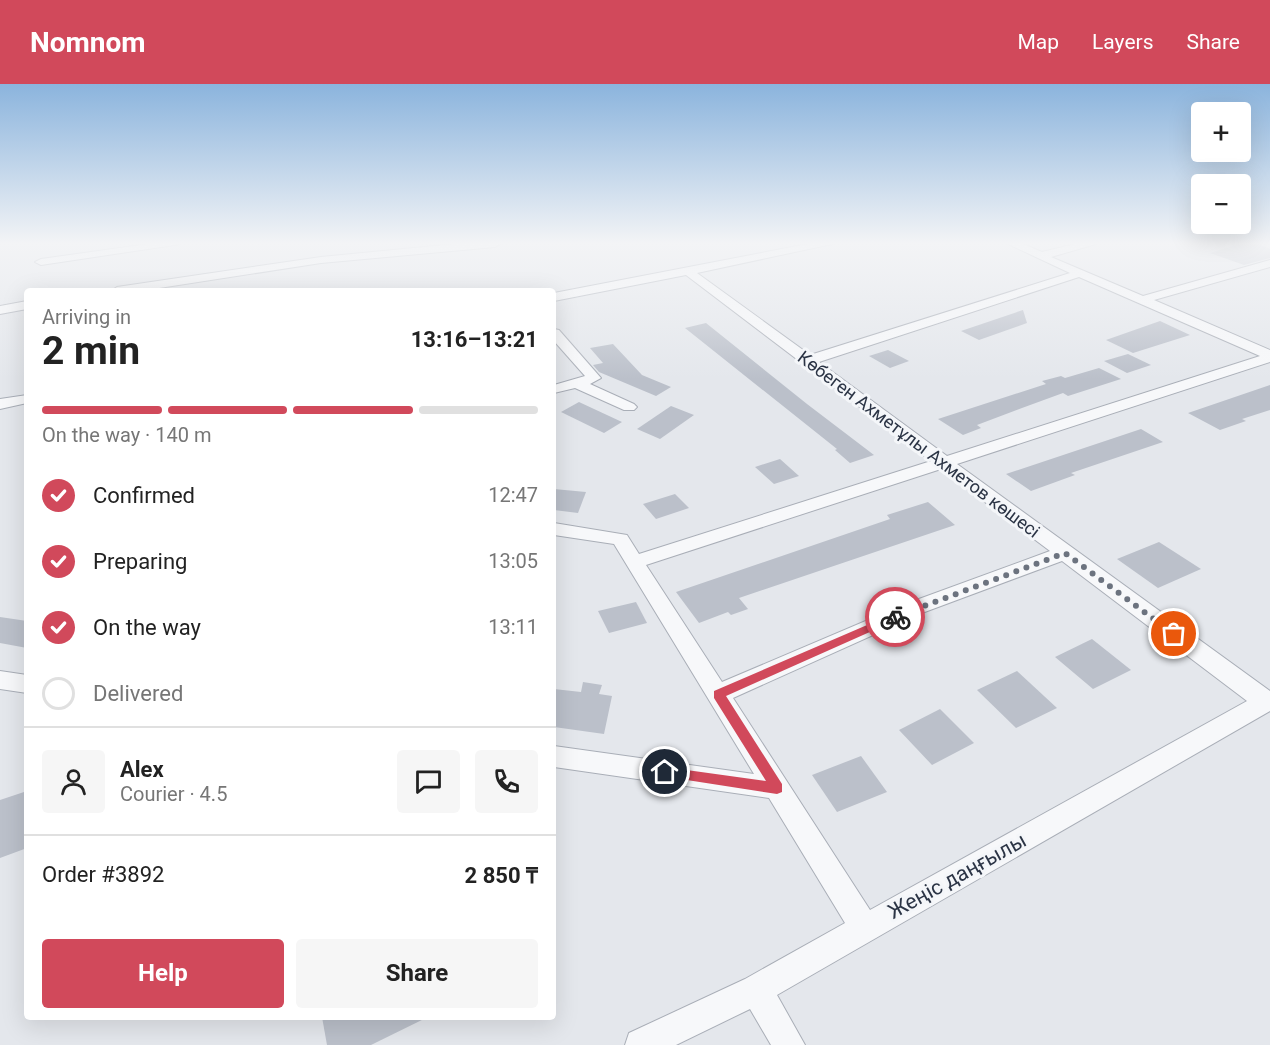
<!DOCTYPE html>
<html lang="en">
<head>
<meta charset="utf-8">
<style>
	body { margin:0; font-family:Roboto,sans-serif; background:#f6f6f6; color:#222; height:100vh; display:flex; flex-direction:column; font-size:22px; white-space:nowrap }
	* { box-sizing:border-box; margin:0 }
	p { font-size:20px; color:#767676 }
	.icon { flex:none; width:33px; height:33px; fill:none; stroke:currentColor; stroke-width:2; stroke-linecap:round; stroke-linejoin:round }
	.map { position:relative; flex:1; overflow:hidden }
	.panel { position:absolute; left:24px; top:204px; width:532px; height:732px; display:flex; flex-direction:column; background:#fff; border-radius:6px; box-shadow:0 6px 24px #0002 }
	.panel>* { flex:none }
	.fabs { position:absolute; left:1191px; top:18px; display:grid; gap:12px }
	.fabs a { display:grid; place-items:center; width:60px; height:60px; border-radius:6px; background:#fff; box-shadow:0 6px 24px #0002; font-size:30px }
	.pin { position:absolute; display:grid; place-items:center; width:51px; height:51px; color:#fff; margin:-26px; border:3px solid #fff; border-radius:50%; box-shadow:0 2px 6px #0007 }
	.courier { position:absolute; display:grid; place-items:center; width:60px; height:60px; margin:-30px; border:4px solid #d1495b; border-radius:50%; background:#fff; color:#222; box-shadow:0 2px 8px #0007 }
	.summary em { font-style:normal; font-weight:700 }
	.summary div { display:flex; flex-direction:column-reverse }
	.summary { display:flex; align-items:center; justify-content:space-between; height:102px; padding:0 18px }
	h1 { font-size:39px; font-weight:700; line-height:45px }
	.bar { display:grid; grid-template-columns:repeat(4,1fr); gap:9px 6px; align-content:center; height:72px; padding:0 18px }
	.bar i { height:8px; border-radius:4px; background:#e0e0e0 }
	.bar .active { background:#d1495b }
	.bar p { grid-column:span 4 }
	.line { display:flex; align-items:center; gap:15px; padding:0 18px; border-top:2px solid #e0e0e0 }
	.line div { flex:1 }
	.round { display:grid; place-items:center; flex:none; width:63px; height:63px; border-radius:6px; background:#f6f6f6 }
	ol { padding:0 18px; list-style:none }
	li { display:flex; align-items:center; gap:18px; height:66px }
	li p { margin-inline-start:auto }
	li .icon { padding:6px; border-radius:50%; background:#d1495b; color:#fff; stroke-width:4 }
	li:last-child { color:#767676 }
	li i { width:33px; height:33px; border:3px solid #e0e0e0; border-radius:50% }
	.cta { display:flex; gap:12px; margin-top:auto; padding:12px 18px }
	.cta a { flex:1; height:69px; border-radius:6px; background:#d1495b; color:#fff; font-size:24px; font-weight:700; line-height:69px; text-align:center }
	.cta a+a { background:#f6f6f6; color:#222 }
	header { display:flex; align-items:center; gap:36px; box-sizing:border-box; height:84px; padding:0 30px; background:#d1495b; color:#fff }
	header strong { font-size:28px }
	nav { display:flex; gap:33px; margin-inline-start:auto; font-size:21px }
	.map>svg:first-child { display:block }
</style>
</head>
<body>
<header>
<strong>Nomnom</strong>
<nav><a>Map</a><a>Layers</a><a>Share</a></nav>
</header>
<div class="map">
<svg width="1270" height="961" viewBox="0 0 1270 961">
	<rect width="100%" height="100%" fill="#e4e7ec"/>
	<!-- building -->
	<g fill="#bbc0ca">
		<path d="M1239 160H1258L1270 165V174L1244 181 1210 169Z"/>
		<path d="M1023 226 1027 239 979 256 961 247Z"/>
		<path d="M1160 237 1190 251 1133 269 1106 256Z"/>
		<path d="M706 239 807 320 874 371 850 379 835 366 837 365 685 244Z"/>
		<path d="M613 260 642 291 671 303 656 312 599 288 593 281 603 279 590 264Z"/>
		<path d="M888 266 909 277 890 284 869 272Z"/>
		<path d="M1128 270 1151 281 1127 289 1104 277Z"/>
		<path d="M1099 284 1121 295 1068 312 1063 309 1022 324 977 341 981 344 963 351 938 335 1046 300 1042 297 1061 292 1065 294Z"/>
		<path d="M1270 301V326L1242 335 1246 337 1220 346 1188 329Z"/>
		<path d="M579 318 622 338 604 349 561 328Z"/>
		<path d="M671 322 694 331 660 355 637 345Z"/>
		<path d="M1141 345 1163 358 1071 389 1075 391 1031 407 1006 390Z"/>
		<path d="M780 375 799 392 774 400 755 383Z"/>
		<path d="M554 405 586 408 578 429 554 426Z"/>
		<path d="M675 410 689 424 656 435 643 420Z"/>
		<path d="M928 418 955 441 739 514 748 525 731 531 728 528 699 539 676 508 890 435 887 431Z"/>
		<path d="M1159 458 1201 485 1158 504 1117 475Z"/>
		<path d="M636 518 647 539 609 549 598 527Z"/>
		<path d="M0 533 27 537V564L0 559Z"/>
		<path d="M1092 555 1131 586 1093 605 1055 573Z"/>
		<path d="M1017 587 1057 624 1016 644 977 606Z"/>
		<path d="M583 598 602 601 599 610 612 612 604 650 554 643V605L581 608Z"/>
		<path d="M940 625 974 659 932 681 899 646Z"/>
		<path d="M861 672 887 708 837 728 812 691Z"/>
		<path d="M27 707V764L0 774V716Z"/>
		<path d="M322 933H428L371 961H327Z"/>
	</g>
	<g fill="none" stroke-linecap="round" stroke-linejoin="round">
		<!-- minor casing -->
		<g stroke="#a9aeb7" stroke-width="2">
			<g id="minor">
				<path d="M148 160H181L41 181 35 178 41 175Z"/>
				<path d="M455 160H500L495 163 321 179 140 207H111L117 203 321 173Z"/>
				<path d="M808 160H832L697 189 810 271 1070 189 1008 160H1023L1042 168 1075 160H1096L1051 173 1143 212 1270 176V183L1154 216 1270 266V278L957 380 1270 607V627L777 911 805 961H771L750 925 676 961H625L629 949 745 895 845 839 769 714 554 683V662L754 690 614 460 554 451V439L627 451 639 470 931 377 686 191 554 217V209ZM1079 193 1260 272 947 372 819 278ZM941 385 1050 467 908 519 722 598 646 481ZM1062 477 1247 617 870 826 733 614 922 529Z"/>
				<path d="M27 217V225L0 230V222Z"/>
				<path d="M554 245 559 246 601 294 590 300 634 320 637 323 634 326H624L575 304 554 309V301L585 292 554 257Z"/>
				<path d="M27 311V319L0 325V315Z"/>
				<path d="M0 587 27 591V609L0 605Z"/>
			</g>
		</g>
		<!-- minor -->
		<use href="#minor" fill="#f7f8fa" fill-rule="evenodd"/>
	</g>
	<!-- sky -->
	<linearGradient id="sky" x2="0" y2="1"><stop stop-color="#8bb4dd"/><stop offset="0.54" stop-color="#f3f4f6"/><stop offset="1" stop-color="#f3f4f6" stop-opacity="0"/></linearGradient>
	<rect width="1270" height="295" fill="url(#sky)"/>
	<!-- route -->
	<path fill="#d1495b" d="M895 529 900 533 899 535 726 612 782 700V708L777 710 661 692 659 688 665 683 766 697 714 614V607Z"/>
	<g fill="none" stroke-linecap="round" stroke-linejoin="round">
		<!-- done -->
		<path stroke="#6c737f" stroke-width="6" stroke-dasharray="0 10.8" d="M895 533 1065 469 1174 550"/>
	</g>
	<g text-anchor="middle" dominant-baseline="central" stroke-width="6" stroke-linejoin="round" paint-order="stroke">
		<!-- street labels -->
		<g font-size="18" fill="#2b3445" stroke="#f4f6f9">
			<text transform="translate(919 360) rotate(37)">Көбеген Ахметұлы Ахметов көшесі</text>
		</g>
		<!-- near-street labels -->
		<g font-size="21" fill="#2b3445" stroke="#f4f6f9">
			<text transform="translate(957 792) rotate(-29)">Жеңіс даңғылы</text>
		</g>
	</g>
</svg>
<div class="fabs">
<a>+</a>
<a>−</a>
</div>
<div class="pin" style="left:1174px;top:550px;background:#ea580c"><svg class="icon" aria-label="bag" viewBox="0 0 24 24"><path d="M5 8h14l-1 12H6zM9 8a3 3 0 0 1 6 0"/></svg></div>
<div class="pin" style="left:665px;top:688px;background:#1f2937"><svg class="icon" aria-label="home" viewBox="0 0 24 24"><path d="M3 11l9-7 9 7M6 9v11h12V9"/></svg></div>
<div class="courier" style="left:895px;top:533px"><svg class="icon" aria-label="bike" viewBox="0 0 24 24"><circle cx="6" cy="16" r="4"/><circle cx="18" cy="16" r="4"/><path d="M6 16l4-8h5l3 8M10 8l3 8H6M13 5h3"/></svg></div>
<section class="panel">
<div class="summary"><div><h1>2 min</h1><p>Arriving in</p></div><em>13:16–13:21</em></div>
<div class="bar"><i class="active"></i><i class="active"></i><i class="active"></i><i></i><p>On the way · 140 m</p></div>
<ol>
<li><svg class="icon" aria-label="check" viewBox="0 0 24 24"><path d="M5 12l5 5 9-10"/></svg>Confirmed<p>12:47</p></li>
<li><svg class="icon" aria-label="check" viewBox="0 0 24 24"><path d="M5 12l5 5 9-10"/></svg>Preparing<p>13:05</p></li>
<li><svg class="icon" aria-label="check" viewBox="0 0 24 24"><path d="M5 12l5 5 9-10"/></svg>On the way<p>13:11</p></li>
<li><i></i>Delivered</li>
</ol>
<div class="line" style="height:108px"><a class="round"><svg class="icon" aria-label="person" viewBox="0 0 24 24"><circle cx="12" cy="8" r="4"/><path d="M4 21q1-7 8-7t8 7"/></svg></a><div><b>Alex</b><p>Courier · 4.5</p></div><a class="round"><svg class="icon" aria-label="chat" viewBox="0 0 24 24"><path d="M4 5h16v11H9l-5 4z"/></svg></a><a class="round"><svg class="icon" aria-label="phone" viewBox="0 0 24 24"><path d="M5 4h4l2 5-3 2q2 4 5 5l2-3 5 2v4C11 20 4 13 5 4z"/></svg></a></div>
<div class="line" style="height:78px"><div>Order #3892</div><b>2 850 ₸</b></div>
<div class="cta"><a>Help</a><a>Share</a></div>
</section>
</div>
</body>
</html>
